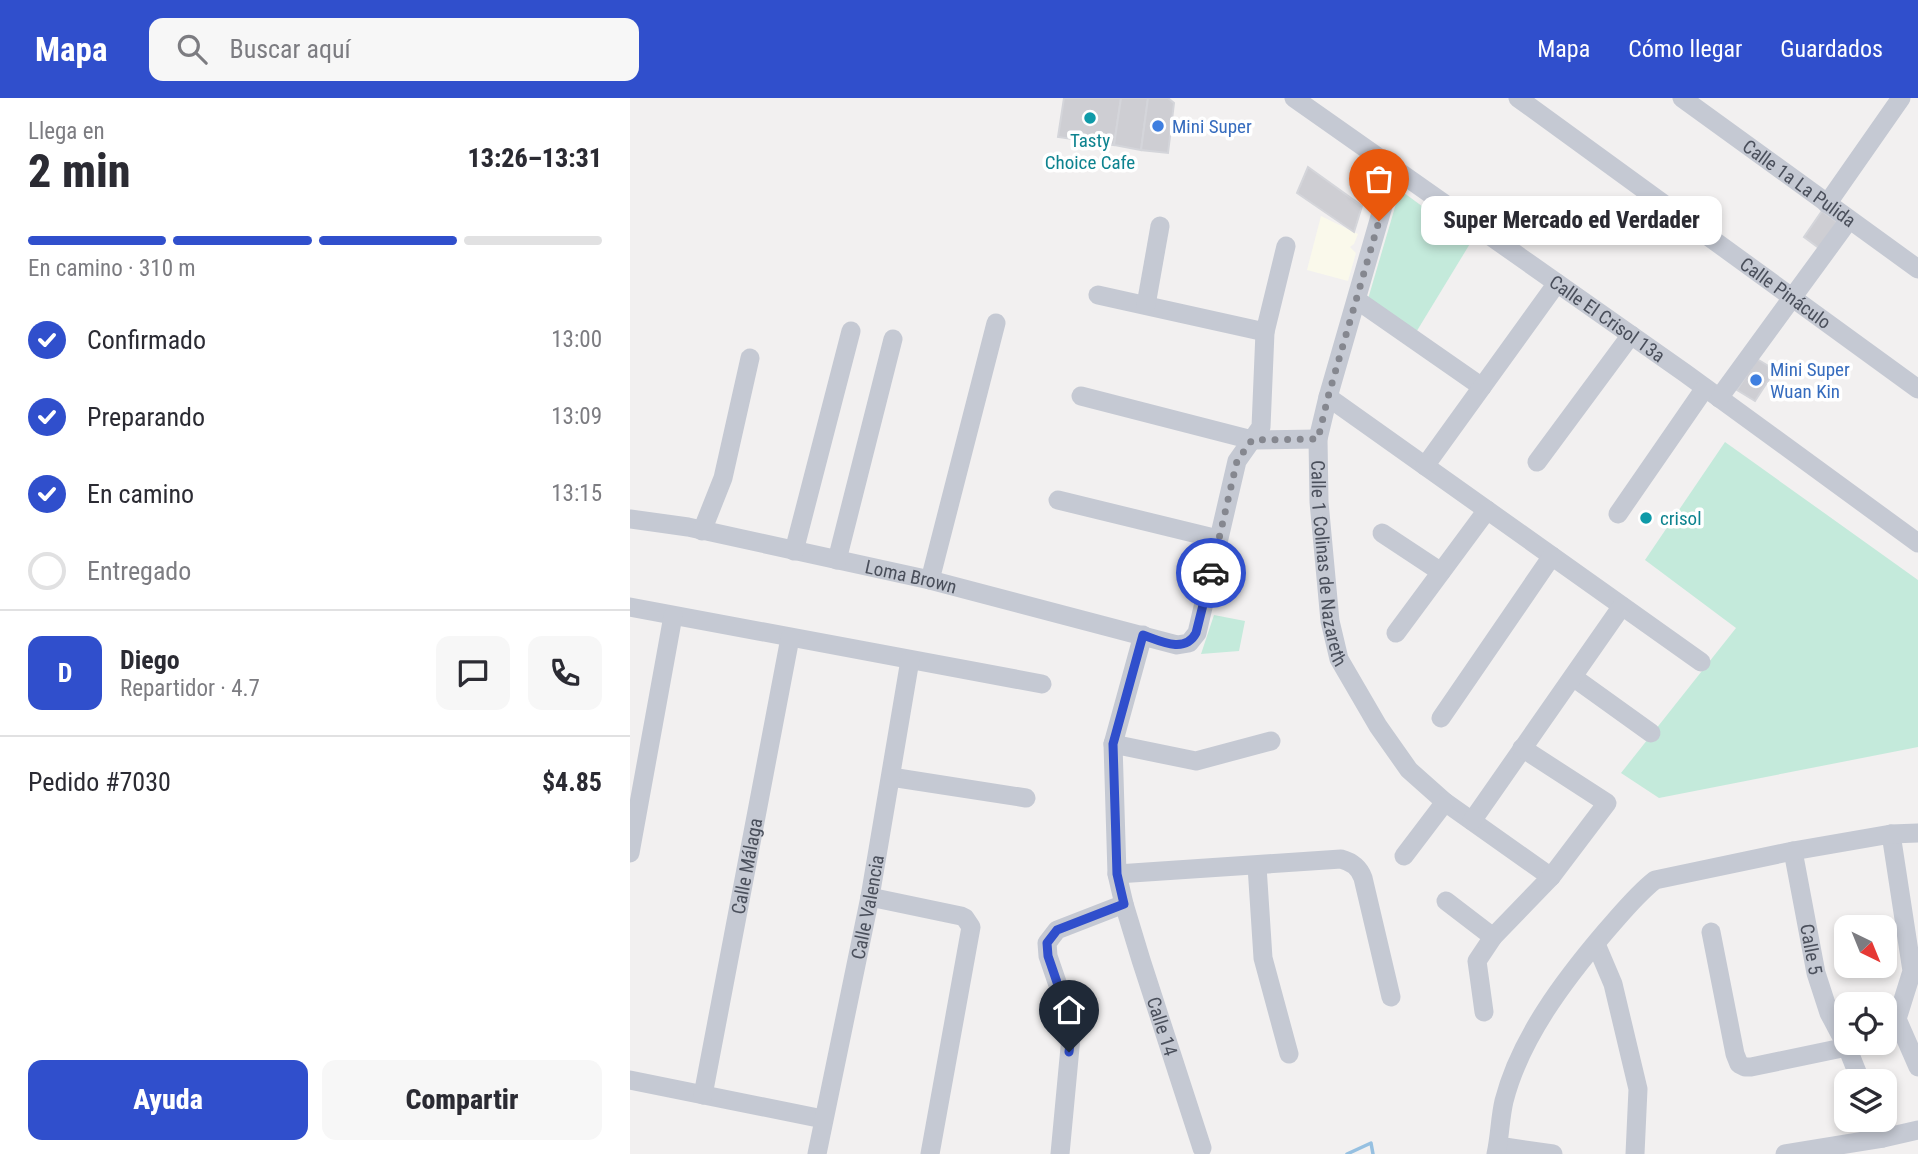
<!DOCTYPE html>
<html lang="es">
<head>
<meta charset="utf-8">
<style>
	body { margin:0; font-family:"Roboto Condensed",sans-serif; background:#f7f7f7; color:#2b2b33; height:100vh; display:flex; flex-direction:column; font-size:26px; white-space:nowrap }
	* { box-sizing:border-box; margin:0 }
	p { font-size:23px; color:#7c7c81 }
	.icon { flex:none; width:38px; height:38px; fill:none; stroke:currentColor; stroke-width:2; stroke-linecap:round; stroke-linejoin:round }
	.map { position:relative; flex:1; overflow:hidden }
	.side { display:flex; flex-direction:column; background:#fff; width:630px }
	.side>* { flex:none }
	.needle { width:46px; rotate:137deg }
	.fabs { position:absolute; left:1204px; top:817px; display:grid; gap:14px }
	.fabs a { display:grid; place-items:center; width:63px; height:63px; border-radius:14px; background:#fff; box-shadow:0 4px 10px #0003; font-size:35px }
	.pin { position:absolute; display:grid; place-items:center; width:60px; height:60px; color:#fff; margin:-72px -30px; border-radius:50% 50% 50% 0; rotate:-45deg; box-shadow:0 0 7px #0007 }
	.pin .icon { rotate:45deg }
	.courier { position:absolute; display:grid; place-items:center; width:70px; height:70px; margin:-35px; border:5px solid #304fcc; border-radius:50%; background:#fff; color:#222; box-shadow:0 2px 9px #0007 }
	.bubble { position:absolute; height:49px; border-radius:14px; background:#fff; box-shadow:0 4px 10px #0003; font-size:23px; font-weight:800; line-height:49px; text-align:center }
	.summary em { font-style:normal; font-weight:800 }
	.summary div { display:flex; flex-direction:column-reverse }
	.summary { display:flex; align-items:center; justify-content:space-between; height:119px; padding:0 28px }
	h1 { font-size:46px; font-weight:800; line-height:52px }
	.bar { display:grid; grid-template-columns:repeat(4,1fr); gap:10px 7px; align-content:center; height:84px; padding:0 28px }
	.bar i { height:9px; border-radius:5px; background:#e1e1e2 }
	.bar .current { background:#304fcc }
	.bar p { grid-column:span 4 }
	.line { display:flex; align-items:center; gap:18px; padding:0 28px; border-top:2px solid #e1e1e2 }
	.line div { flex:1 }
	.round { display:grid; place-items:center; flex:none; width:74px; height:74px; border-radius:14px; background:#f7f7f7 }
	ol { padding:0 28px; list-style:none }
	li { display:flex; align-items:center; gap:21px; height:77px }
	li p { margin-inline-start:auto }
	li .icon { padding:7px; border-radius:50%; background:#304fcc; color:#fff; stroke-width:4 }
	li:last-child { color:#7c7c81 }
	li i { width:38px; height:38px; border:4px solid #e1e1e2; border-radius:50% }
	.button { display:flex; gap:14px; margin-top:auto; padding:14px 28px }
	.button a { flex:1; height:80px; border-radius:14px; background:#304fcc; color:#fff; font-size:28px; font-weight:800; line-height:80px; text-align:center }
	.button a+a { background:#f7f7f7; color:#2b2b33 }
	header { display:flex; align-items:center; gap:42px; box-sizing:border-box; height:98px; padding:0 35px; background:#304fcc; color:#fff }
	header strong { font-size:33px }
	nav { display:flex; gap:38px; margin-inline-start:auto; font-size:24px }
	.search { width:490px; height:63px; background:#f7f7f7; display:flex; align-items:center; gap:18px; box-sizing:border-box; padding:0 24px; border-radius:14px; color:#7c7c81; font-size:26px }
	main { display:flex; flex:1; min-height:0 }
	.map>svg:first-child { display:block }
</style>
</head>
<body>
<header>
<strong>Mapa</strong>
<div class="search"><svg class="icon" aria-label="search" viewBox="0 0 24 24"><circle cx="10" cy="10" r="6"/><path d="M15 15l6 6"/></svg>Buscar aquí</div>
<nav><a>Mapa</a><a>Cómo llegar</a><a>Guardados</a></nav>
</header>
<main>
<section class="side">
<div class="summary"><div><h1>2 min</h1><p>Llega en</p></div><em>13:26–13:31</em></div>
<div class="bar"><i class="current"></i><i class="current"></i><i class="current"></i><i></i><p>En camino · 310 m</p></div>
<ol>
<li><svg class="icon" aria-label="check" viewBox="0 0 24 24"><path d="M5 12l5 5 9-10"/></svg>Confirmado<p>13:00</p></li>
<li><svg class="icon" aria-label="check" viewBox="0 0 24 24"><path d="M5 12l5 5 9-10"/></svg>Preparando<p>13:09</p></li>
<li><svg class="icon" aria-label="check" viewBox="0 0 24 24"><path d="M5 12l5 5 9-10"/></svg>En camino<p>13:15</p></li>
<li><i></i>Entregado</li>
</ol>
<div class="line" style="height:126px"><b class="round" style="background:#304fcc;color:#fff">D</b><div><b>Diego</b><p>Repartidor · 4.7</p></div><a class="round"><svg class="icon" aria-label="chat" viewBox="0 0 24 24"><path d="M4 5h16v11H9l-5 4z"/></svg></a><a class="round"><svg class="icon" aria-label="phone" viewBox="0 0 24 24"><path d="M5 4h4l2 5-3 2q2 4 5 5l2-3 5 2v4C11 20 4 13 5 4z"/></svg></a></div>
<div class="line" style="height:91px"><div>Pedido #7030</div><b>$4.85</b></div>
<div class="button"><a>Ayuda</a><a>Compartir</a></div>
</section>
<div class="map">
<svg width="1288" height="1056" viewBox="0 0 1288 1056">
	<rect width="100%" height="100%" fill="#f2f0f0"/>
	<!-- commercial -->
	<path fill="#faf9eb" d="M691 118 728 136 724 146 720 149 726 155 718 183 677 172Z"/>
	<!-- green -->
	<g fill="#c4eadb">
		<path d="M770 92 841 144 785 236 738 201Z"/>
		<path d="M1095 344 1288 482V649L1029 700 991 675 1106 530 1015 462Z"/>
		<path d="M584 517 615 523 609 553 571 556Z"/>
	</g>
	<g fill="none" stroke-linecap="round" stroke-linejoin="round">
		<!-- stream -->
		<path stroke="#96c0e1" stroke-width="3.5" d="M717 1056 741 1045 743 1056"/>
	</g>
	<!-- building -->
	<g fill="#ceced3" stroke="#d4d5da" stroke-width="2">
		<path d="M434 0H491L484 47 428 39Z"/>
		<path d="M491 0H518L511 52 484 47Z"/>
		<path d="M518 0H538L544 5 538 55 511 52Z"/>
		<path d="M678 69 732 108 724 134 667 95Z"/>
		<path d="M1192 113 1207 124 1189 150 1174 139Z"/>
		<path d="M1127 261 1145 272 1125 303 1107 292Z"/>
	</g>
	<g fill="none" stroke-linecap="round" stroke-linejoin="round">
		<!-- minor -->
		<g stroke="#c5c9d3" stroke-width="19">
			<path id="s1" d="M664 0 1055 275 1288 445"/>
			<path id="s2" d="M888 0 1288 291"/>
			<path id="s3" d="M1052 0 1288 171"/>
			<path id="s4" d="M764 70 698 299 688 341 689 404 700 523 709 561 748 628 779 672 815 704 921 779"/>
			<path d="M1197 106 1271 0"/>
			<path d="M468 197 635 234"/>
			<path d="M727 202 852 289"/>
			<path d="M516 207 530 128"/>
			<path d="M451 298 622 342 688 341"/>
			<path d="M698 299 1071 564"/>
			<path d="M1089 300 1219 122"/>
			<path d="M907 364 1001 237"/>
			<path d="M795 368 927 185"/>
			<path d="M428 402 588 441"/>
			<path d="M988 416 1075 290"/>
			<path id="s5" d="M0 421 58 429 300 482 547 547 559 545 567 535 607 363 631 329 635 234 656 148"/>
			<path d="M72 433 93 380 120 260"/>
			<path d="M752 435 811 474"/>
			<path d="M164 453 221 233"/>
			<path d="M207 462 263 241"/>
			<path d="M300 482 366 225"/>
			<path d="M0 509 412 586"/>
			<path d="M766 535 857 412"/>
			<path id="s6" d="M513 537 483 646 487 776 494 806 511 862 572 1050"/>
			<path d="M943 579 1021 635"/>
			<path d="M811 620 922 458"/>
			<path d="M483 646 566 663 641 643"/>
			<path d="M261 679 396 700"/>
			<path d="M842 723 992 508"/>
			<path d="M1261 736 1282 873 1267 921 1288 969"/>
			<path id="s7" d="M1163 753 1186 875 1199 915 1217 949 1231 984"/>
			<path d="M0 755 43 518"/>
			<path d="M774 758 815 704"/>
			<path d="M627 768 633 860 659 956"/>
			<path d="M487 776 711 761C722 764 729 769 733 780L761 899"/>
			<path d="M240 799 331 818 335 820 341 829 300 1056"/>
			<path d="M816 803 863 839"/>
			<path d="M1081 834 1105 956 1109 966 1115 969H1121L1217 949"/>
			<path d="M966 846 983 886 1008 991 1005 1056"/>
			<path d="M854 914 847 863 863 839 921 779 977 705 892 650"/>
			<path d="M0 982 193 1021"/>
			<path id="s8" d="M73 997 160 540"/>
			<path d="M1246 1022 1253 1040"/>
			<path d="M868 1048 923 1056"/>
			<path id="s9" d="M187 1056 240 799 280 562"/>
			<path d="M430 1056 442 928 418 858 417 845 427 832 494 806"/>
			<path d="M866 1056C870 1038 870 1020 874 1003 890 940 935 881 976 833 992 815 1006 797 1025 782L1163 753 1261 736 1288 735"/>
			<path d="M1155 1056 1253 1040 1288 1032"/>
		</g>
	</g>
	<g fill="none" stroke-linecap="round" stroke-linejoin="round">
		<!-- done -->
		<path stroke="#85878f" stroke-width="7" stroke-dasharray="0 12.6" d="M581 475 607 363 622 342 688 341 698 299 749 123"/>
		<!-- route -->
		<path stroke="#304fcc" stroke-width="9" d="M439 954 442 928 418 858 417 845 427 832 494 806 487 776 483 646 513 537C530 543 555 556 566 535L581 475"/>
	</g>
	<!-- markers -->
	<g fill="#0f9aa8" stroke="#fff" stroke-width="2.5">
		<circle cx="460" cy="20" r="7"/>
		<circle cx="1016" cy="420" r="7"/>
	</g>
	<g fill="#3f7fe0" stroke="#fff" stroke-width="2.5">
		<circle cx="528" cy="28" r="7"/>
		<circle cx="1126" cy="282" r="7"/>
	</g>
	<g text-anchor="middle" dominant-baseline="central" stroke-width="7" stroke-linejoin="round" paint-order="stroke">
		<!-- shop labels -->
		<g font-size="19" fill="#366cbe" stroke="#fff" text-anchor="start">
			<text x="542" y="28">Mini Super</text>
			<text x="1140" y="271">Mini Super<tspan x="1140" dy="22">Wuan Kin</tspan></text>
		</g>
		<!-- culture labels -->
		<g font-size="19" fill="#0d838f" stroke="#fff">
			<text x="460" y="42">Tasty<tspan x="460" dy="22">Choice Cafe</tspan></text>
			<text x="1030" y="420" text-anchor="start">crisol</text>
		</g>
		<!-- street labels -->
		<g font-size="19" fill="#4a4f5b" stroke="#fff">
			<text stroke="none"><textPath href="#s3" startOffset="145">Calle 1a La Pulida</textPath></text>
			<text stroke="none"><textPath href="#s2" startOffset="331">Calle Pináculo</textPath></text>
			<text stroke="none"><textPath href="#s1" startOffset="383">Calle El Crisol 13a</textPath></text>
			<text stroke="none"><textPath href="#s4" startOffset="406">Calle 1 Colinas de Nazareth</textPath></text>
			<text stroke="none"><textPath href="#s5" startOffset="287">Loma Brown</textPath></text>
			<text stroke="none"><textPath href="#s8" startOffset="233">Calle Málaga</textPath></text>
			<text stroke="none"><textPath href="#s9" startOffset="252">Calle Valencia</textPath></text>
			<text stroke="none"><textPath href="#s7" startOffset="100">Calle 5</textPath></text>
			<text stroke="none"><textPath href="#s6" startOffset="402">Calle 14</textPath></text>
		</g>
	</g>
</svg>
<div class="fabs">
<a><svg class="needle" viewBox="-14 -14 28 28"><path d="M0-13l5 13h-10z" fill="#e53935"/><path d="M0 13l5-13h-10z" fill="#7c7c81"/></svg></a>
<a><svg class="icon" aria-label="locate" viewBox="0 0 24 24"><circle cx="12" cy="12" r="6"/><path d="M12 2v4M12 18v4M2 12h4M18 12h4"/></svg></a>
<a><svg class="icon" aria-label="layers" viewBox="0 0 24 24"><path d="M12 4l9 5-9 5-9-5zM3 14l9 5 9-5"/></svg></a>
</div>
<div class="pin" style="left:749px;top:123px;background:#ea580c"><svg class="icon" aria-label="bag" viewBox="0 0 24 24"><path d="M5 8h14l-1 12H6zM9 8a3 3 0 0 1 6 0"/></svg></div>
<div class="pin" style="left:439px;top:954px;background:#1f2937"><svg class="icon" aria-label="home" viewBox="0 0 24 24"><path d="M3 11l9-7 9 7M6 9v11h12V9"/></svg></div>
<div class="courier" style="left:581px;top:475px"><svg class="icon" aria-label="car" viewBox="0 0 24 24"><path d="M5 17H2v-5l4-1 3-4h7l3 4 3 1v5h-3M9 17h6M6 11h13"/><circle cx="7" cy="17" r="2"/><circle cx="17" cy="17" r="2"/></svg></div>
<div class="bubble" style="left:791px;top:98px;width:301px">Super Mercado ed Verdader</div>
</div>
</main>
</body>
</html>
